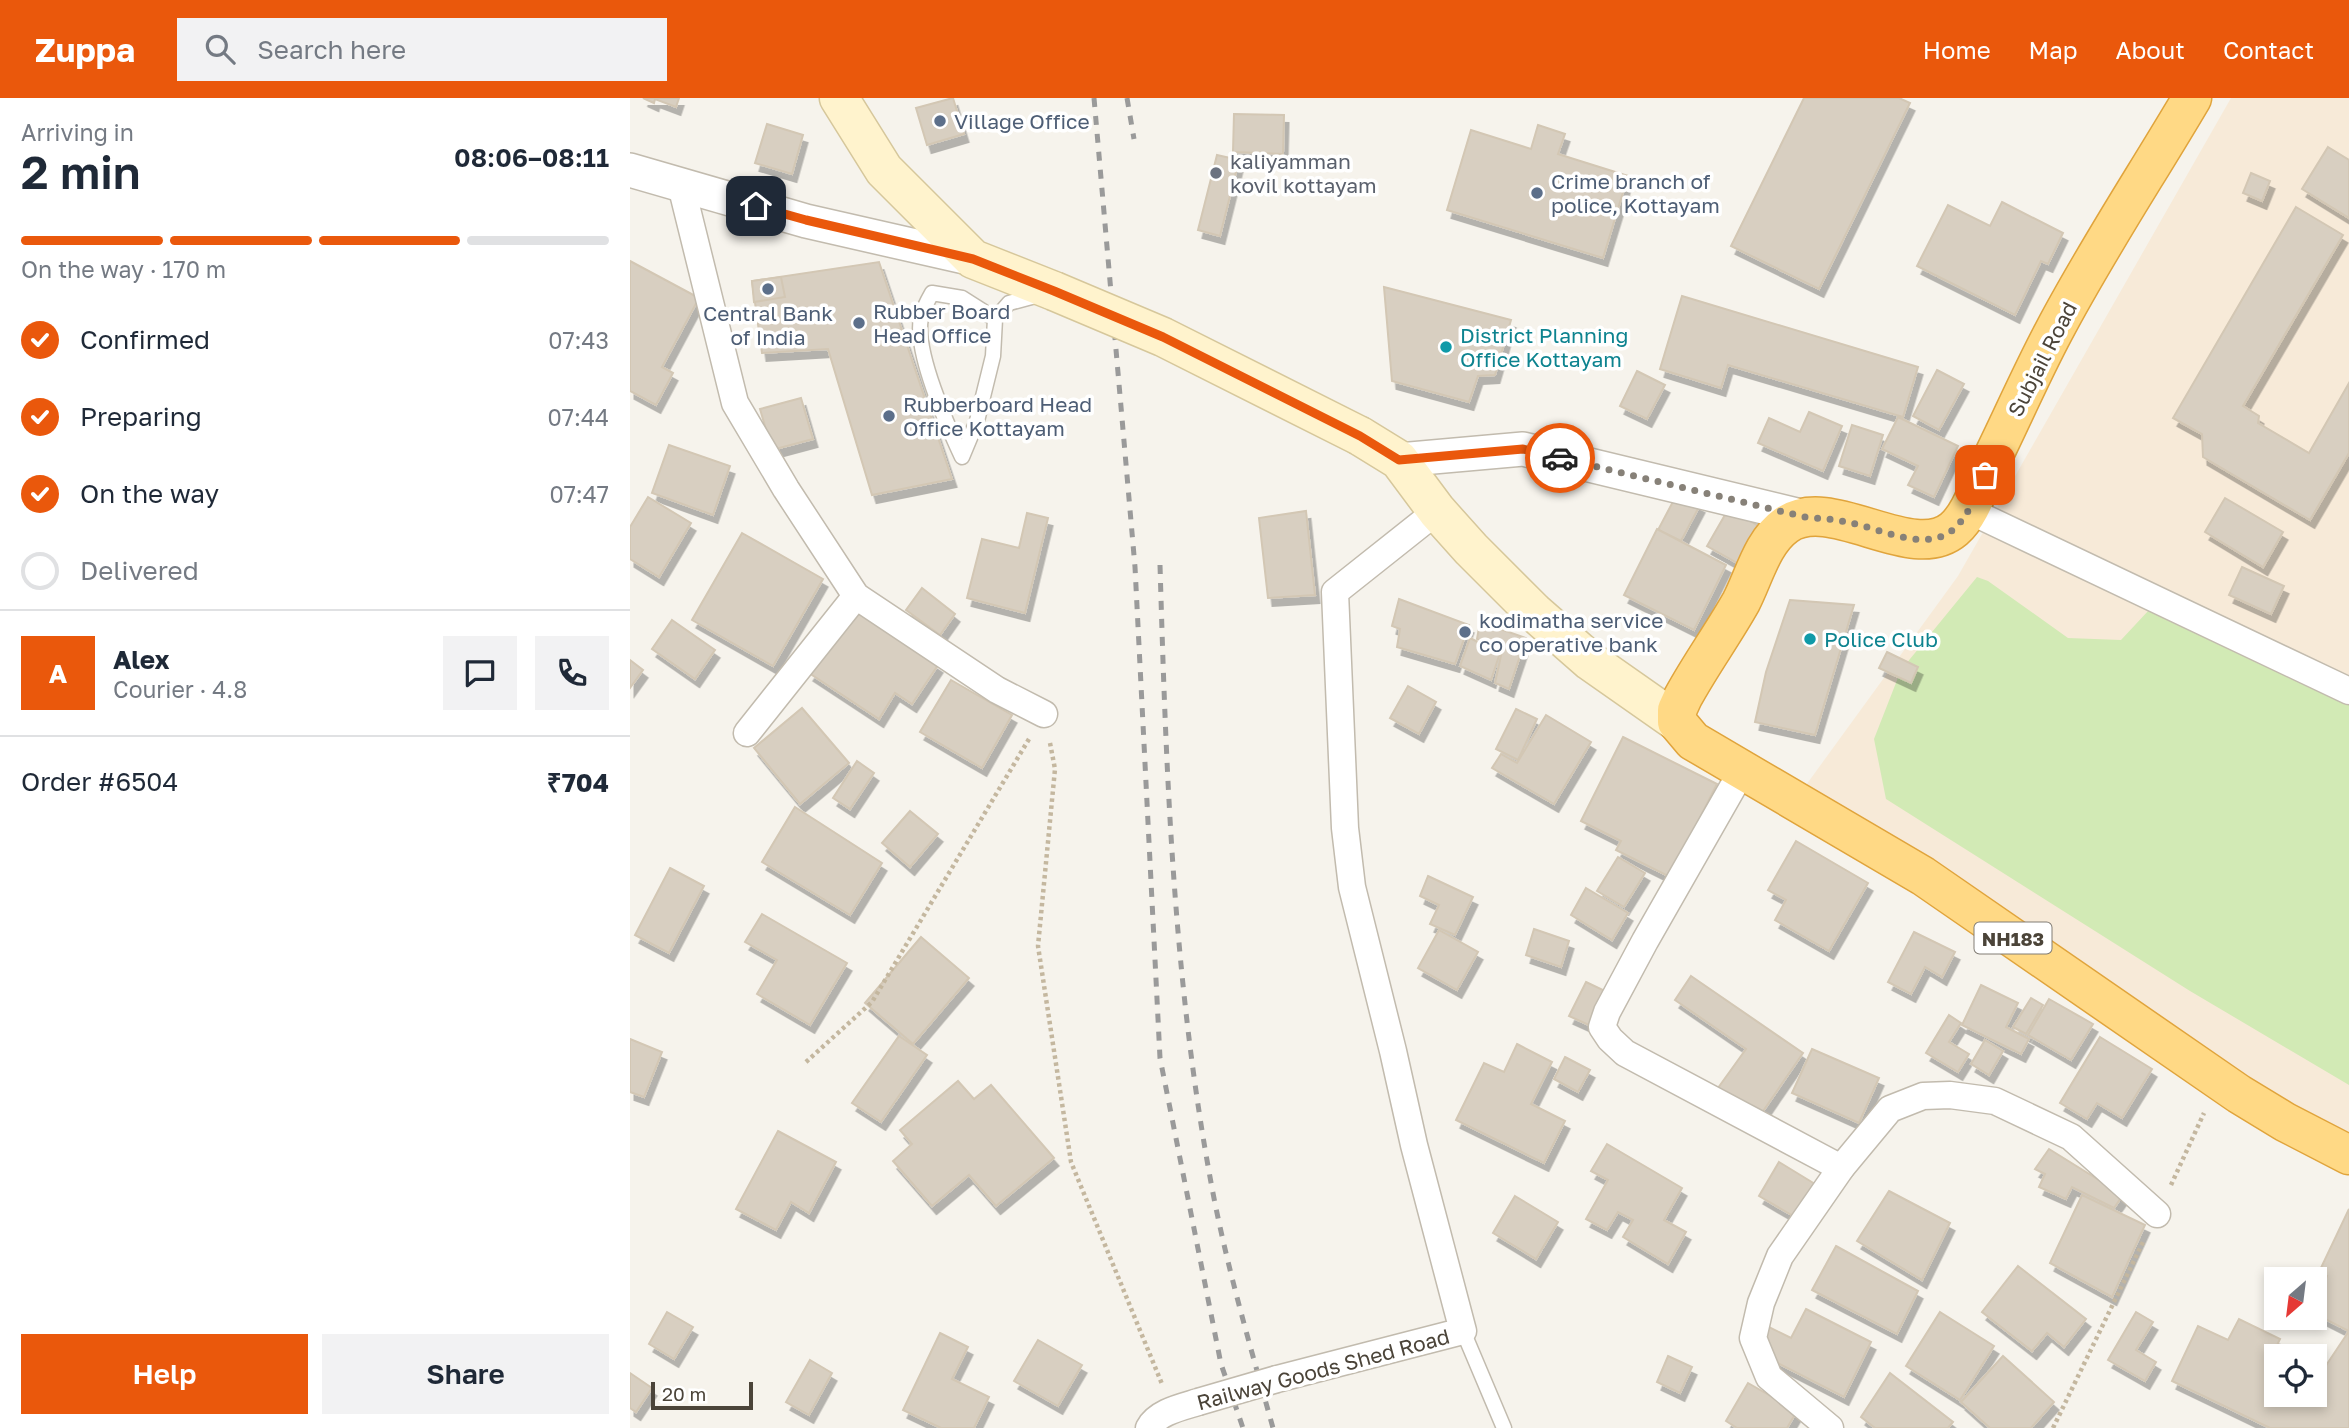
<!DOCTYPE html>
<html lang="en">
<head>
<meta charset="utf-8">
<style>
	body { margin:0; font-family:"Golos Text",sans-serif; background:#f2f2f3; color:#1f2937; height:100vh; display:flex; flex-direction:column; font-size:26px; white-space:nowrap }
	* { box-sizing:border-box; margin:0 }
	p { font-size:23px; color:#747a83 }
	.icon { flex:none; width:38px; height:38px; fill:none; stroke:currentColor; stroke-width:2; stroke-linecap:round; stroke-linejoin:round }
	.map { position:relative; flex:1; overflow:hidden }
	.details { display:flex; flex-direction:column; background:#fff; width:630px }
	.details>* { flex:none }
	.needle { width:46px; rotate:208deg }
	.fabs { position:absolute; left:1634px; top:1169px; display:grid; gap:14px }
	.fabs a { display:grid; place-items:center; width:63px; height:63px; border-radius:0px; background:#fff; box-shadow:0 4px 10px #0003; font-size:35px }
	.scale { position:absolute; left:21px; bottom:18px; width:102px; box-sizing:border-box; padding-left:7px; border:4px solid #4b4439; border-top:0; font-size:19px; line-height:24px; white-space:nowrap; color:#4b4439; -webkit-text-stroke:5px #fff; paint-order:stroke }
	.pin { position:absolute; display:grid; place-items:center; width:60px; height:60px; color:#fff; margin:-30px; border-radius:14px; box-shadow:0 4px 10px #0006 }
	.courier { position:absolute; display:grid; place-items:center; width:70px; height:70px; margin:-35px; border:5px solid #ea580c; border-radius:50%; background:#fff; color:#222; box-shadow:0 2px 9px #0007 }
	.head em { font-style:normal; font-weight:600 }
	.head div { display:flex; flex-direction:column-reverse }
	.head { display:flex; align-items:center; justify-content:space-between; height:119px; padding:0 21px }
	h1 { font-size:46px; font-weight:600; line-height:52px }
	.bar { display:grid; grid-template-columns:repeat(4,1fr); gap:10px 7px; align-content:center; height:84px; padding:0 21px }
	.bar i { height:9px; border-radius:5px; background:#e0e1e3 }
	.bar .on { background:#ea580c }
	.bar p { grid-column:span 4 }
	.line { display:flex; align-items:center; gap:18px; padding:0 21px; border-top:2px solid #e0e1e3 }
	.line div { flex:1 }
	.round { display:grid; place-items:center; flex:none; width:74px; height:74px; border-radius:0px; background:#f2f2f3 }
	ol { padding:0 21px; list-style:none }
	li { display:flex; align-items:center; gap:21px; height:77px }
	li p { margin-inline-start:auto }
	li .icon { padding:7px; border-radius:50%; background:#ea580c; color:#fff; stroke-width:4 }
	li:last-child { color:#747a83 }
	li i { width:38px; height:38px; border:4px solid #e0e1e3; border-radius:50% }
	.action { display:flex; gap:14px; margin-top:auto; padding:14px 21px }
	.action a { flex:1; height:80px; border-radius:0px; background:#ea580c; color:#fff; font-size:28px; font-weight:600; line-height:80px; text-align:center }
	.action a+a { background:#f2f2f3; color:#1f2937 }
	header { display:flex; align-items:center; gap:42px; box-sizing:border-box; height:98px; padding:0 35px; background:#ea580c; color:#fff }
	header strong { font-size:33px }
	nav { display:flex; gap:38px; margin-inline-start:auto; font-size:24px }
	.search { width:490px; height:63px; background:#f2f2f3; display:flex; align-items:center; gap:18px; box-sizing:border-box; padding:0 24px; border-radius:0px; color:#747a83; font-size:26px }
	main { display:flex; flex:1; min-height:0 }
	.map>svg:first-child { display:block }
</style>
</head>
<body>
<header>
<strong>Zuppa</strong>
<div class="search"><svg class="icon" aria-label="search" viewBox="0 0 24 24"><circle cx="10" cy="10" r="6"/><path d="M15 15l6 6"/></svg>Search here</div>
<nav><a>Home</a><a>Map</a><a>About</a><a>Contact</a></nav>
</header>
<main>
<section class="details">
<div class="head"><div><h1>2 min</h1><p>Arriving in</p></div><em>08:06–08:11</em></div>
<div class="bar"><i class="on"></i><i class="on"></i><i class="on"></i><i></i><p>On the way · 170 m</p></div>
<ol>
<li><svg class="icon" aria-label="check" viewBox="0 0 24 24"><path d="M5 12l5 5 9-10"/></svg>Confirmed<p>07:43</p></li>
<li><svg class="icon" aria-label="check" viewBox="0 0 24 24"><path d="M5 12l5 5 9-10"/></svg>Preparing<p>07:44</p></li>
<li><svg class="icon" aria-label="check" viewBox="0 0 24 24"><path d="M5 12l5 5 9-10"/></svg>On the way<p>07:47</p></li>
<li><i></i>Delivered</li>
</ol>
<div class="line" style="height:126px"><b class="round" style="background:#ea580c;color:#fff">A</b><div><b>Alex</b><p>Courier · 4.8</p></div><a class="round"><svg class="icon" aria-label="chat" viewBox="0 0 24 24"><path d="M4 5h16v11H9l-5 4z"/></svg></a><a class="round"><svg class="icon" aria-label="phone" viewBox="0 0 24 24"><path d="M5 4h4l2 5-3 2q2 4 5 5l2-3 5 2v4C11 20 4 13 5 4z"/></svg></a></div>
<div class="line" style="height:91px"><div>Order #6504</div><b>₹704</b></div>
<div class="action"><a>Help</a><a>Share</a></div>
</section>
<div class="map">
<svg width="1719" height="1330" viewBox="0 0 1719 1330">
	<defs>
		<filter id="shadow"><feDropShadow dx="4.5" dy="8" stdDeviation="0" flood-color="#0004"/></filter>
	</defs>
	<rect width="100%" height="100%" fill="#f6f3ec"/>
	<!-- commercial -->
	<path fill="#f7ead8" d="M1601 0H1719V1034L1656 1006 1171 694 1328 478Z"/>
	<!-- green -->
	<path fill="#d2eab5" d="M1347 479 1358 483 1438 540 1491 542 1533 497 1719 581V987L1560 893 1256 701 1244 641 1271 572Z"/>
	<!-- building -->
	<g fill="#d8cfc1" stroke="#d3c7b4" stroke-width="2" filter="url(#shadow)">
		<path d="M13 0H49L46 9 25 1 24 5Z"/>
		<path d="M323 0 334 36 297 47 286 10Z"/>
		<path d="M1174 0H1269L1280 5 1189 191 1101 148Z"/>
		<path d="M604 16 654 17 653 56 603 54Z"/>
		<path d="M137 26 173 37 162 76 125 65Z"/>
		<path d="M908 27 935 36 928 56 998 78 973 160 817 112 841 32 901 51Z"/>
		<path d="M1698 49 1719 62V120L1672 91Z"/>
		<path d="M587 57 609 62 590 138 568 132Z"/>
		<path d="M1621 75 1640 83 1632 103 1613 95Z"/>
		<path d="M1372 104 1433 135 1418 166 1411 163 1385 217 1287 168 1318 107 1360 128Z"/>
		<path d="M1666 109 1713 137 1613 308 1629 318 1628 325 1679 355 1719 285V355L1680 422 1573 359 1572 336 1543 320Z"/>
		<path d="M0 163 69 200 32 269 43 275 26 307 0 293Z"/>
		<path d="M249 164 322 381 242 397 198 251 132 255 122 183Z"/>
		<path d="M151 179 155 199 124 204 122 183Z"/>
		<path d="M754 189 881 222 865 277 848 278 839 304 762 283Z"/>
		<path d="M1052 198 1288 269 1273 319 1098 267 1091 290 1030 271Z"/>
		<path d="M1307 272 1334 286 1309 332 1283 318Z"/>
		<path d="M1007 273 1035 287 1017 321 990 308Z"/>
		<path d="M171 300 183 341 142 352 130 311Z"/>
		<path d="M1179 314 1212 328 1193 373 1128 345 1139 320 1170 334Z"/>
		<path d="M1268 319 1328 348 1304 399 1278 387 1288 368 1252 351Z"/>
		<path d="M1222 327 1253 337 1240 378 1209 368Z"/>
		<path d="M39 347 100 368 83 417 22 395Z"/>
		<path d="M1047 396 1070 407 1051 443 1028 432Z"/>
		<path d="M18 399 61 425 29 479 0 461V429Z"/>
		<path d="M1595 400 1653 434 1633 469 1575 434Z"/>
		<path d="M1099 410 1130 429 1109 466 1077 448Z"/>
		<path d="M676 413 685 497 638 500 629 420Z"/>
		<path d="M397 415 418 420 395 515 337 500 352 441 389 450Z"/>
		<path d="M1027 431 1096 467 1064 532 994 497Z"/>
		<path d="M112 435 193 481 143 568 62 522Z"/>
		<path d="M1612 469 1654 488 1641 516 1599 497Z"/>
		<path d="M292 490 325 516 310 537 276 512Z"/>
		<path d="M769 501 839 527 825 566 767 549 770 531 762 528Z"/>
		<path d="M1160 502 1224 507 1185 637 1125 624 1136 574Z"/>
		<path d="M223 510 308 567 282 606 265 595 249 621 179 575Z"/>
		<path d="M42 522 85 552 65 581 22 551Z"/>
		<path d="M850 524 896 540 879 591 865 585 872 553 847 541Z"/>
		<path d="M840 540 870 555 861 582 830 568Z"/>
		<path d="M1257 554 1288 569 1281 585 1249 570Z"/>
		<path d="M0 562 13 572 0 590Z"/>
		<path d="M321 582 382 617 352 670 290 634Z"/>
		<path d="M778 588 806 604 789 636 760 620Z"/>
		<path d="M172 610 219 665 170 706 124 650Z"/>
		<path d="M886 611 907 621 888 662 866 651Z"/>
		<path d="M916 617 961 644 924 706 862 670 871 656 887 665Z"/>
		<path d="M993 639 1087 686 1040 779 986 752 991 743 951 723Z"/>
		<path d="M227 663 244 675 220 711 203 700Z"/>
		<path d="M165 709 252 765 220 817 132 764Z"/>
		<path d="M280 713 308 736 280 769 252 745Z"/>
		<path d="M1166 743 1238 785 1199 853 1145 822 1156 802 1138 792Z"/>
		<path d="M988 759 1015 775 994 809 967 793Z"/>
		<path d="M40 770 74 788 39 855 5 837Z"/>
		<path d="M798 778 843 799 825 837 800 826 809 807 790 798Z"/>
		<path d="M956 790 998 815 982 842 941 817Z"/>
		<path d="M132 816 217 865 180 927 127 896 147 862 115 844Z"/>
		<path d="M904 831 939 843 931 869 896 857Z"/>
		<path d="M809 832 848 854 827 892 788 870Z"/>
		<path d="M1284 834 1325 854 1312 879 1295 869 1281 896 1258 884Z"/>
		<path d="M291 839 339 880 283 946 235 905Z"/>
		<path d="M1061 878 1173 955 1129 1019 1088 990 1116 951 1045 902Z"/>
		<path d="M956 884 977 894 961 928 939 918Z"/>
		<path d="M1351 887 1388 905 1376 929 1399 941 1391 956 1332 927Z"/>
		<path d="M1401 900 1413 907 1396 936 1383 929Z"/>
		<path d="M1419 901 1463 926 1441 962 1398 937Z"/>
		<path d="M1319 917 1331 925 1319 944 1339 956 1328 974 1296 955Z"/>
		<path d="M269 938 297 957 251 1024 222 1005Z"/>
		<path d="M1470 939 1522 971 1492 1020 1467 1005 1457 1021 1430 1005Z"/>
		<path d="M0 941 32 954 14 999 0 994Z"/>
		<path d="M1355 942 1373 953 1359 977 1341 966Z"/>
		<path d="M887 946 922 964 901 1006 935 1023 914 1065 826 1022 854 965 874 974Z"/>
		<path d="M1182 951 1249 980 1229 1025 1162 995Z"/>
		<path d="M935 959 960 972 948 994 924 981Z"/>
		<path d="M328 983 344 1001 361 987 424 1060 366 1108 339 1077 302 1108 263 1063 282 1046 270 1032Z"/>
		<path d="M148 1033 206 1064 179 1115 161 1104 146 1132 106 1111Z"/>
		<path d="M977 1046 1052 1090 1034 1122 1056 1134 1038 1166 993 1139 1003 1122 988 1114 977 1132 956 1121 978 1082 961 1073Z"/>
		<path d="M1419 1051 1493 1097 1484 1110 1442 1089 1436 1101 1409 1089 1415 1076 1405 1071Z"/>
		<path d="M1149 1064 1185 1086 1165 1119 1129 1098Z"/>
		<path d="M1259 1093 1320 1125 1292 1182 1227 1143Z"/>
		<path d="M1452 1097 1515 1127 1482 1199 1420 1165Z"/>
		<path d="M885 1098 928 1124 906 1161 863 1135Z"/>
		<path d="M1719 1111V1330H1640L1542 1283 1568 1228 1598 1242 1609 1221 1650 1241 1640 1262 1647 1265V1297H1685V1284L1719 1233 1685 1216V1203L1697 1178 1689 1174Z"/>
		<path d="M1206 1148 1288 1193 1267 1236 1182 1192Z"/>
		<path d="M1388 1168 1456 1221 1434 1249 1417 1235 1402 1253 1352 1214Z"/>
		<path d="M1176 1211 1241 1244 1214 1299 1122 1252 1135 1227 1161 1240Z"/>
		<path d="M37 1214 63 1229 44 1261 19 1246Z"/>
		<path d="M1310 1214 1364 1248 1330 1302 1276 1268Z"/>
		<path d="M1506 1214 1523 1224 1506 1252 1526 1264 1515 1283 1478 1262Z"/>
		<path d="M310 1235 338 1249 322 1281 359 1299 344 1330H311L273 1312Z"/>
		<path d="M408 1242 452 1267 428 1308 384 1283Z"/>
		<path d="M1038 1258 1062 1269 1050 1295 1027 1284Z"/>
		<path d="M1373 1258 1424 1304 1401 1330H1360L1331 1304Z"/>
		<path d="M180 1262 202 1275 179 1317 156 1304Z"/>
		<path d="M0 1275 22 1290 6 1314 0 1310Z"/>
		<path d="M1260 1275 1323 1324 1318 1330H1245L1231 1319Z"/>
		<path d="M1118 1285 1167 1313 1157 1330H1107L1096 1323Z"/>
	</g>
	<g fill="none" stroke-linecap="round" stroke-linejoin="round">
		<!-- service casing -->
		<g stroke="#c2bbae" stroke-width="17">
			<g id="service">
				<path d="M365 221 332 200 302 195C298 202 293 211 291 220 284 253 318 329 332 359L347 323 363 258 365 221 379 205 409 197"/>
				<path d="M833 1233 874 1330"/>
			</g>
		</g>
		<!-- minor casing -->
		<g stroke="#c2bbae" stroke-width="29">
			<g id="minor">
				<path d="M51 87 105 305 156 391 226 498 367 592 414 616"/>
				<path d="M1338 412 1719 593"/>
				<path d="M117 635 226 498"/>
				<path d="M1112 673 1015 843 977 914 972 929 980 941 995 955 1211 1070"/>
				<path d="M647 1281 833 1233 784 1047 763 953 722 789 715 730 705 494 807 413"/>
				<path d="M519 1330C527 1314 552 1309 568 1304"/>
				<path d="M1200 1330 1139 1279 1123 1240 1131 1205 1150 1158 1211 1070 1260 1011 1293 998 1320 997 1365 1003 1441 1039 1527 1116"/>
			</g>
		</g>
		<!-- tertiary casing -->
		<g stroke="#c2bbae" stroke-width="36">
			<g id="tertiary">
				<path d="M0 72 176 123 343 161"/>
				<path d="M769 362 893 351 1179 420"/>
			</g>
		</g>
		<!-- secondary casing -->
		<g stroke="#d6c79b" stroke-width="41">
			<g id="secondary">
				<path d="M209 0 254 72 343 161 424 193"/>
				<path d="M730 338 769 362 807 413 841 451 904 514 960 563 1047 624"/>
			</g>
		</g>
		<!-- trunk casing -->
		<g stroke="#e0a43c" stroke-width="41">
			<path id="trunk" d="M1562 0C1516 78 1466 153 1424 233 1400 278 1380 325 1357 371 1348 391 1340 417 1324 431 1282 467 1201 395 1156 427 1132 444 1124 479 1111 504 1093 536 1071 566 1053 599L1047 612V624L1063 643 1293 778 1609 996 1655 1024 1719 1057"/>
		</g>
		<!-- path -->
		<g stroke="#c4b79f" stroke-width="4.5" stroke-dasharray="3.5 3.5" stroke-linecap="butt">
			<path d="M420 645 425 671 408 848 441 1064 532 1286"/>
			<path d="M176 964 242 904 399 641"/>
			<path d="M1541 1087 1574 1015"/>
			<path d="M1423 1330 1514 1142"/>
		</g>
		<!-- service -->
		<use href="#service" stroke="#fff" stroke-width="14"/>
		<!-- minor -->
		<use href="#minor" stroke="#fff" stroke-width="26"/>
		<!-- tertiary -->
		<use href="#tertiary" stroke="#fff" stroke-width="33"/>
		<!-- secondary -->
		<use href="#secondary" stroke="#fff3cd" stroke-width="38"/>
		<!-- trunk -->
		<use href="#trunk" stroke="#ffd985" stroke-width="38"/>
		<!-- rail -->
		<g stroke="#9a9a9a" stroke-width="5" stroke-dasharray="9 9" stroke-linecap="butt">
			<path d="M464 0 505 469 530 960 591 1266 613 1330"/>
			<path d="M497 0 504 41"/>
			<path d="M530 467C536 671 543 877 580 1079 595 1163 620 1247 643 1330"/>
		</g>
		<!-- minor-bridge casing -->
		<g stroke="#c2bbae" stroke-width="29" stroke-linecap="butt">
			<path id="minor-bridge" d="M568 1304 647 1281"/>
		</g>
		<!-- secondary-bridge casing -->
		<g stroke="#d6c79b" stroke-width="41" stroke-linecap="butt">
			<path id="secondary-bridge" d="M424 193 533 239 730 338"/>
		</g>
		<!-- minor-bridge -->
		<use href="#minor-bridge" stroke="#fff" stroke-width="26"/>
		<!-- secondary-bridge -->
		<use href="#secondary-bridge" stroke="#fff3cd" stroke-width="38"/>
	</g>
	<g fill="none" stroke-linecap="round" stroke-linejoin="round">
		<!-- done -->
		<path stroke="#878178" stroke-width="7" stroke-dasharray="0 12.6" d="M930 360 1179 420C1194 420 1208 422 1222 425 1253 432 1299 456 1326 429 1340 415 1347 394 1355 377"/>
		<!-- route -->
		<path stroke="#ea580c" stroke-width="9" d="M126 108 176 122 343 161 424 193 533 239 730 338 769 362 893 351 930 360"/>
	</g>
	<!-- markers -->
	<g fill="#5c6f8a" stroke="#fff" stroke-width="2.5">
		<circle cx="310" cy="23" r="7"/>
		<circle cx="907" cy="95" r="7"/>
		<circle cx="138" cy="191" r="7"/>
		<circle cx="229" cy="225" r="7"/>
		<circle cx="259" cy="318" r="7"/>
		<circle cx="835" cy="534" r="7"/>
	</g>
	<circle fill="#6b7280" stroke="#fff" stroke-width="2.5" cx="586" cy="75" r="7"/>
	<g fill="#0f9aa8" stroke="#fff" stroke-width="2.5">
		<circle cx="816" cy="249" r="7"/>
		<circle cx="1180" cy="541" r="7"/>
	</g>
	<g text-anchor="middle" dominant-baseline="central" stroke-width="7" stroke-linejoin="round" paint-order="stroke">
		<!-- shield labels -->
		<rect fill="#fff" stroke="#817c74" stroke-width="2" x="1344.5" y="824.5" width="77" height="31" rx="5"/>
		<g font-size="19" font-weight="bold" fill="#4b4439">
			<text x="1383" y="840">NH183</text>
		</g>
		<!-- service labels -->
		<g font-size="21" fill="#4e5e75" stroke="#fff" text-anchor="start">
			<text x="324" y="23">Village Office</text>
			<text x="921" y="83">Crime branch of<tspan x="921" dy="24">police, Kottayam</tspan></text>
			<text x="243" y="213">Rubber Board<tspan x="243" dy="24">Head Office</tspan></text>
			<text x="138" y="215" text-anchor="middle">Central Bank<tspan x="138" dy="24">of India</tspan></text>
			<text x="273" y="306">Rubberboard Head<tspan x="273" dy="24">Office Kottayam</tspan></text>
			<text x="849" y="522">kodimatha service<tspan x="849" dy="24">co operative bank</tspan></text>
		</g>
		<!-- worship labels -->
		<g font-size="21" fill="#5b616d" stroke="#fff" text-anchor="start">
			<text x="600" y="63">kaliyamman<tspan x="600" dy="24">kovil kottayam</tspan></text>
		</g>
		<!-- culture labels -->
		<g font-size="21" fill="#0d838f" stroke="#fff" text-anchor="start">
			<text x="830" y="237">District Planning<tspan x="830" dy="24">Office Kottayam</tspan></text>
			<text x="1194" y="541">Police Club</text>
		</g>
		<!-- street labels -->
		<g font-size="21" fill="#4b4439" stroke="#fff">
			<text transform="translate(1412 261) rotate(-63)">Subjail Road</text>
			<text transform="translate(693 1271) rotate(-15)">Railway Goods Shed Road</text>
		</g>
	</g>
</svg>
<div class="fabs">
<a><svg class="needle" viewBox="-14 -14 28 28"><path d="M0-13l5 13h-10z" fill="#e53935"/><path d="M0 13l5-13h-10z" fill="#747a83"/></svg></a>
<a><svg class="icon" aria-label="locate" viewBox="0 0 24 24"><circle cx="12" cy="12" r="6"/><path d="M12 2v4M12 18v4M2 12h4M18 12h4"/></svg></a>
</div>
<div class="scale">20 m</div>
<div class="pin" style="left:1355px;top:377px;background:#ea580c"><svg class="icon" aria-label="bag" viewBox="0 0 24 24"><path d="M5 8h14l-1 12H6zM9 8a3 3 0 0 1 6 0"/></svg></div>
<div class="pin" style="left:126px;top:108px;background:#1f2937"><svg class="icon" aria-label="home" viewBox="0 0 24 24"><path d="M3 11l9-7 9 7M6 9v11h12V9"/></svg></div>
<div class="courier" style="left:930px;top:360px"><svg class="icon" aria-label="car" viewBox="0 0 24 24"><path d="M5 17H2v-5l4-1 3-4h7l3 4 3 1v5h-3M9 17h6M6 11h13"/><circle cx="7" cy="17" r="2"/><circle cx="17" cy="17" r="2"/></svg></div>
</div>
</main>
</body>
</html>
